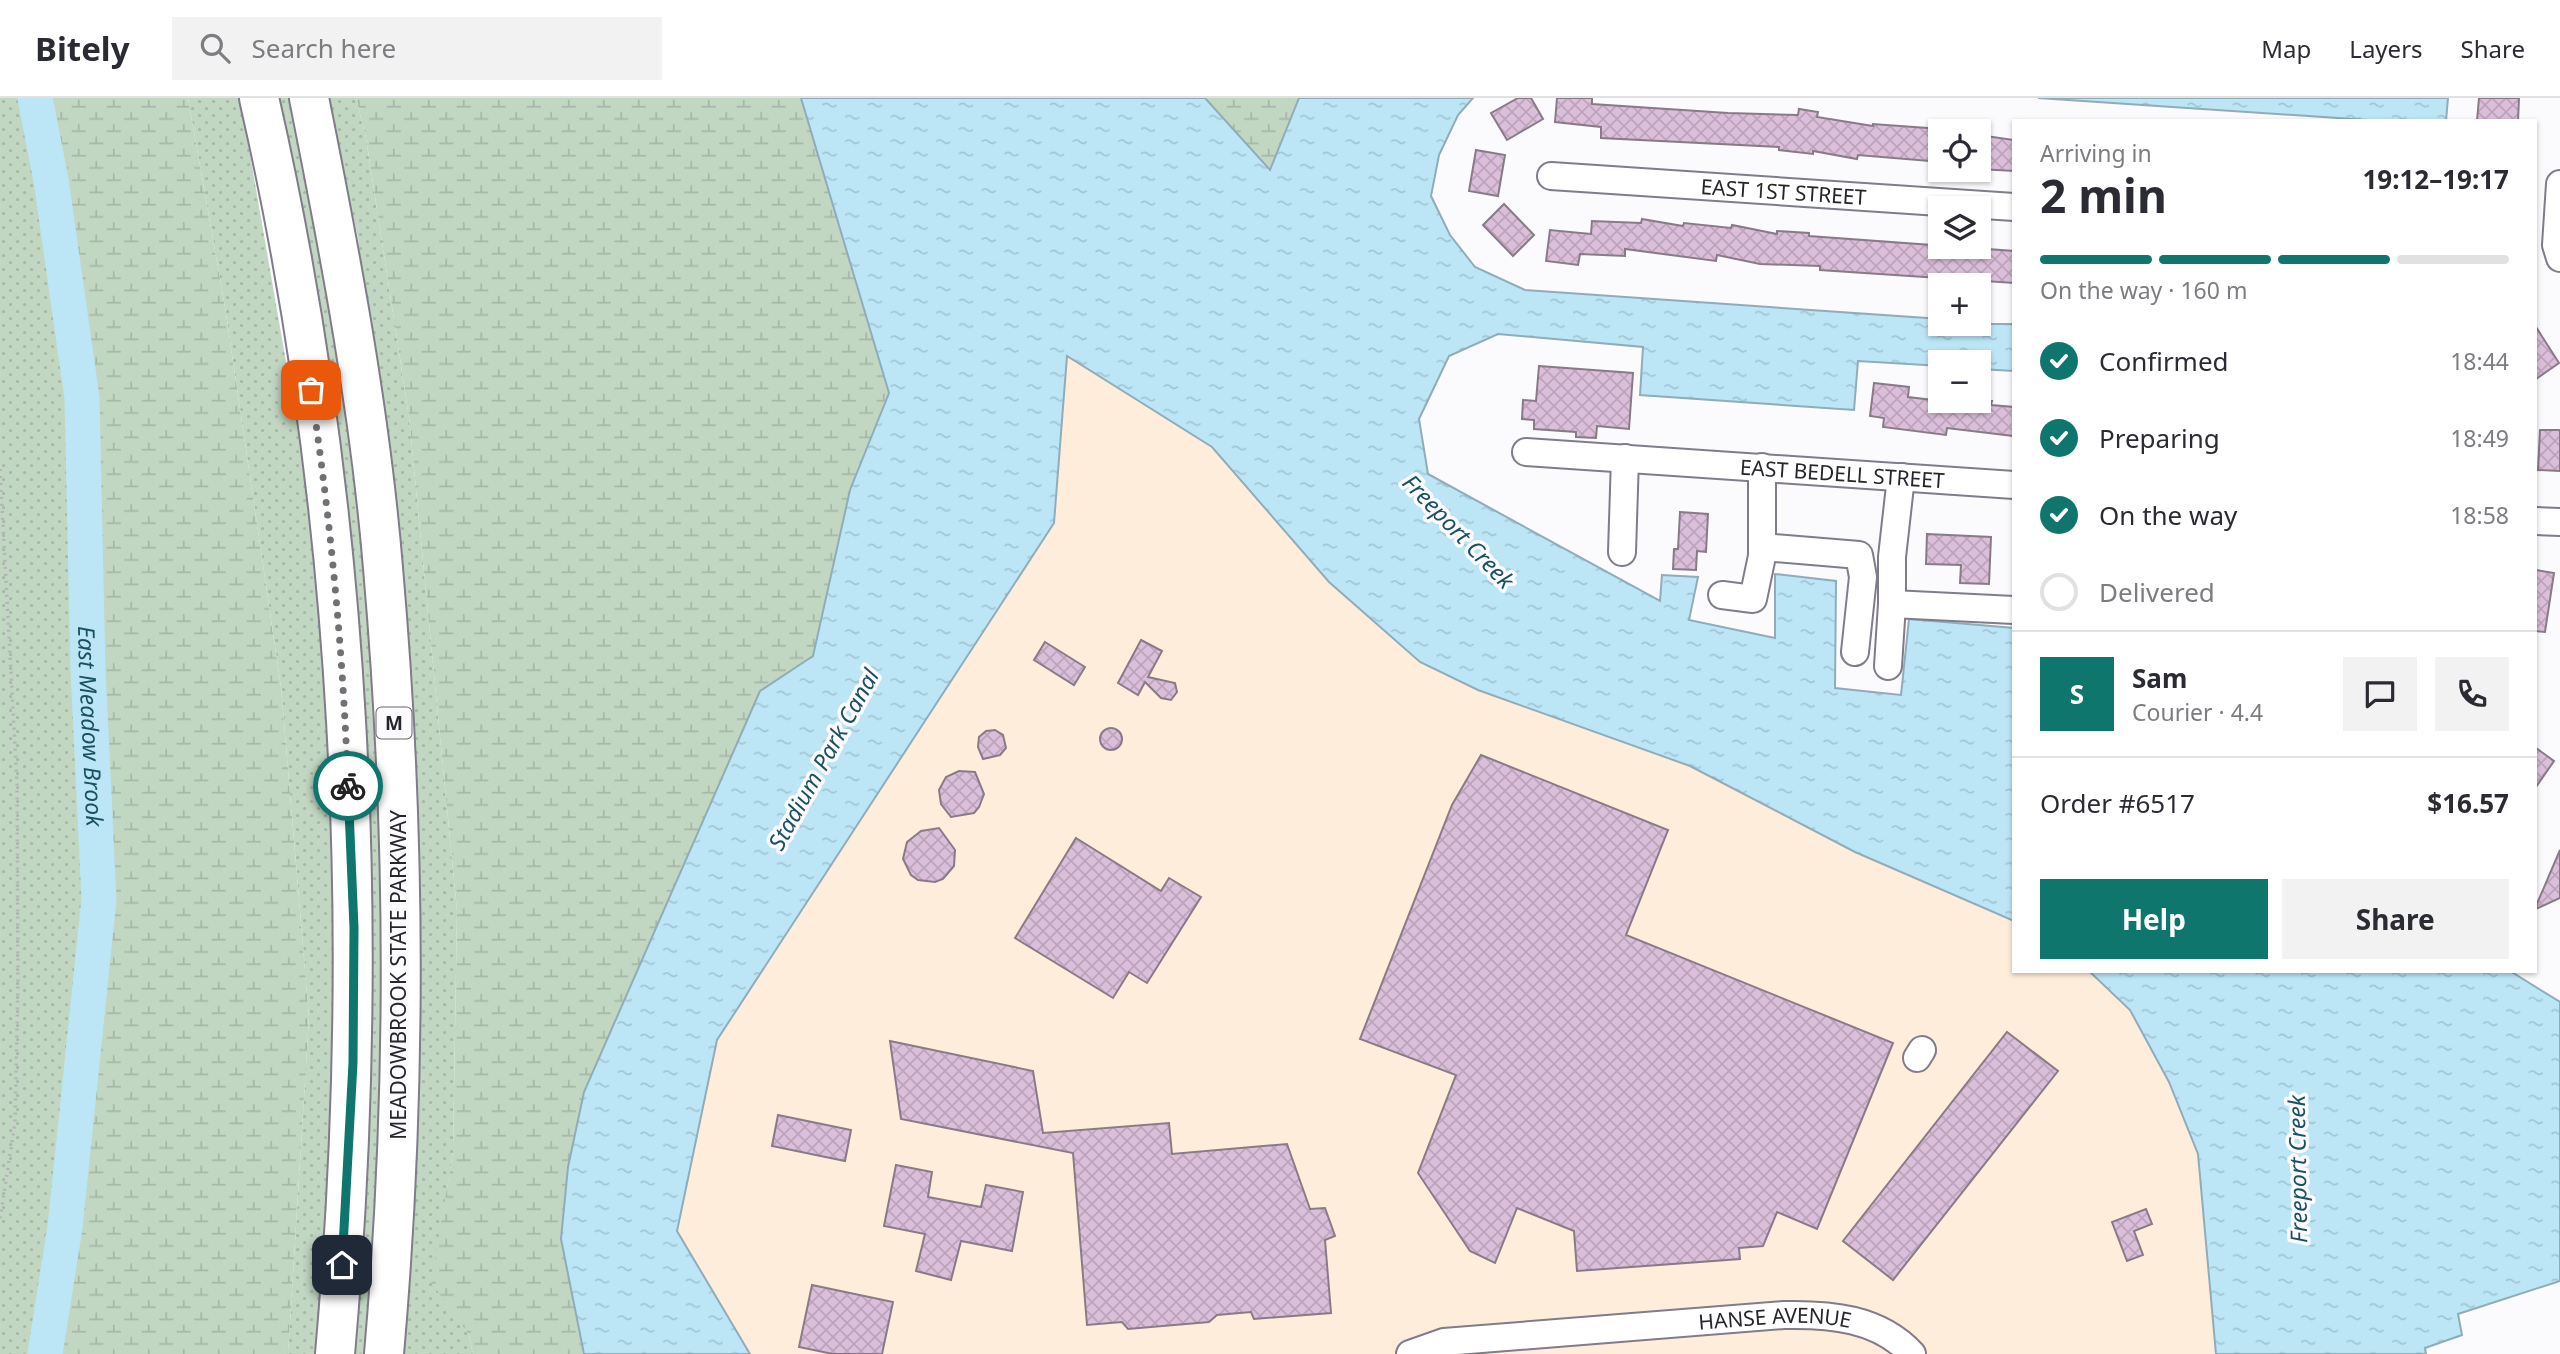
<!DOCTYPE html>
<html lang="en">
<head>
<meta charset="utf-8">
<style>
	body { margin:0; font-family:"Noto Sans",sans-serif; background:#f2f2f3; color:#2b2b33; height:100vh; display:flex; flex-direction:column; font-size:26px; white-space:nowrap }
	* { box-sizing:border-box; margin:0 }
	p { font-size:23px; color:#7c7c81 }
	.icon { flex:none; width:38px; height:38px; fill:none; stroke:currentColor; stroke-width:2; stroke-linecap:round; stroke-linejoin:round }
	.map { position:relative; flex:1; overflow:hidden }
	.drawer { position:absolute; left:2012px; top:21px; width:525px; height:854px; display:flex; flex-direction:column; background:#fff; border-radius:0px; box-shadow:0 2px 5px #0004 }
	.drawer>* { flex:none }
	.tools { position:absolute; left:1928px; top:21px; display:grid; gap:14px }
	.tools a { display:grid; place-items:center; width:63px; height:63px; border-radius:0px; background:#fff; box-shadow:0 2px 5px #0004; font-size:35px }
	.pin { position:absolute; display:grid; place-items:center; width:60px; height:60px; color:#fff; margin:-30px; border-radius:14px; box-shadow:0 4px 10px #0006 }
	.courier { position:absolute; display:grid; place-items:center; width:70px; height:70px; margin:-35px; border:5px solid #0f766e; border-radius:50%; background:#fff; color:#222; box-shadow:0 2px 9px #0007 }
	.headline em { font-style:normal; font-weight:700 }
	.headline div { display:flex; flex-direction:column-reverse }
	.headline { display:flex; align-items:center; justify-content:space-between; height:119px; padding:0 28px }
	h1 { font-size:46px; font-weight:700; line-height:52px }
	.bar { display:grid; grid-template-columns:repeat(4,1fr); gap:10px 7px; align-content:center; height:84px; padding:0 28px }
	.bar i { height:9px; border-radius:5px; background:#e1e1e2 }
	.bar .selected { background:#0f766e }
	.bar p { grid-column:span 4 }
	.line { display:flex; align-items:center; gap:18px; padding:0 28px; border-top:2px solid #e1e1e2 }
	.line div { flex:1 }
	.round { display:grid; place-items:center; flex:none; width:74px; height:74px; border-radius:0px; background:#f2f2f3 }
	ol { padding:0 28px; list-style:none }
	li { display:flex; align-items:center; gap:21px; height:77px }
	li p { margin-inline-start:auto }
	li .icon { padding:7px; border-radius:50%; background:#0f766e; color:#fff; stroke-width:4 }
	li:last-child { color:#7c7c81 }
	li i { width:38px; height:38px; border:4px solid #e1e1e2; border-radius:50% }
	.button { display:flex; gap:14px; margin-top:auto; padding:14px 28px }
	.button a { flex:1; height:80px; border-radius:0px; background:#0f766e; color:#fff; font-size:28px; font-weight:700; line-height:80px; text-align:center }
	.button a+a { background:#f2f2f3; color:#2b2b33 }
	header { display:flex; align-items:center; gap:42px; box-sizing:border-box; height:98px; padding:0 35px; background:#fff; border-bottom:2px solid #e1e1e2 }
	header strong { font-size:33px }
	nav { display:flex; gap:38px; margin-inline-start:auto; font-size:24px }
	.search { width:490px; height:63px; background:#f2f2f3; display:flex; align-items:center; gap:18px; box-sizing:border-box; padding:0 24px; border-radius:0px; color:#7c7c81; font-size:26px }
	.map>svg:first-child { display:block }
</style>
</head>
<body>
<header>
<strong>Bitely</strong>
<div class="search"><svg class="icon" aria-label="search" viewBox="0 0 24 24"><circle cx="10" cy="10" r="6"/><path d="M15 15l6 6"/></svg>Search here</div>
<nav><a>Map</a><a>Layers</a><a>Share</a></nav>
</header>
<div class="map">
<svg width="2560" height="1256" viewBox="0 0 2560 1256">
	<defs>
		<pattern id="green-dots" width="8" height="8" patternUnits="userSpaceOnUse" patternTransform="scale(1.75)"><rect width="8" height="8" fill="#c1d7c2"/><path d="M2 2h.1M6 6h.1" fill="none" stroke="#a6b8a7" stroke-width="1.8" stroke-linecap="round"/></pattern>
		<pattern id="wetland-marsh" width="20" height="14" patternUnits="userSpaceOnUse" patternTransform="scale(1.75)"><rect width="20" height="14" fill="#c1d7c2"/><path d="M1 5h8M5 5V1M11 12h8M15 12V8" fill="none" stroke="#a6b8a7"/></pattern>
		<pattern id="water-ripples" width="26" height="14" patternUnits="userSpaceOnUse" patternTransform="scale(1.75)"><rect width="26" height="14" fill="#bce6f6"/><path d="M2 4q2-2 4 0t4 0M15 11q2-2 4 0t4 0" fill="none" stroke="#a2c5d3"/></pattern>
		<pattern id="building-cross-hatch" width="8" height="8" patternUnits="userSpaceOnUse" patternTransform="scale(1.75)"><rect width="8" height="8" fill="#dbbfda"/><path d="M0 0l8 8M0 8l8-8" fill="none" stroke="#bca4bb"/></pattern>
	</defs>
	<rect width="100%" height="100%" fill="#fbfafd"/>
	<!-- industrial -->
	<path fill="#ffeddc" d="M1067 258 1212 349 1329 484 1420 564 1478 592 1690 668 1855 754 2014 823V873H2089L2130 912 2169 984 2198 1056 2216 1256H750L677 1133 717 942 1054 425Z"/>
	<!-- green -->
	<g fill="url(#green-dots)">
		<path d="M0 0H28L83 338 99 801 65 1129 45 1256H0Z"/>
		<path d="M188 0H240L241 5 305 373 325 553 336 763 334 1021 320 1256H288L309 919 281 589 225 209Z"/>
		<path d="M272 0H290C376 412 409 837 365 1256H352L371 888Z"/>
		<path d="M327 0H356L366 40 409 319 457 813 453 1054 432 1184 469 1237 473 1256H402L420 951 421 800 412 641 386 366 358 140Z"/>
	</g>
	<!-- wetland -->
	<g fill="url(#wetland-marsh)">
		<path d="M35 0H188L225 209 281 589 309 919 288 1256H28L49 1111 65 1127 99 801 88 572 82 300 51 83Z"/>
		<path d="M356 0H801L889 295 850 392 813 558 760 593 561 1141 584 1256H473L469 1237 431 1184 453 1054 457 813 409 319 366 40Z"/>
		<path d="M1205 0H1299L1270 72Z"/>
	</g>
	<!-- water -->
	<g fill="url(#water-ripples)" stroke="#90acb9" stroke-width="2">
		<path d="M801 0H1205L1270 72 1299 0H1473L1458 17 1439 57 1431 98 1450 137 1475 169 1525 192 1941 221V226H2014V273L1979 271V264H1941V268L1858 263 1854 312 1640 297 1643 249 1498 236 1449 258 1419 321 1428 376 1660 503 1662 477 1698 479 1689 522 1775 540V476L1836 483 1835 590 1901 597 1909 521 2014 530V823L1855 754 1690 668 1478 592 1420 564 1329 484 1212 349 1067 258 1054 425 717 942 677 1133 750 1256H584L561 1141 568 1069 584 994 760 593 813 558 850 392 889 295Z"/>
		<path d="M2038 0H2448L2446 23H2383Z"/>
		<path d="M2089 873H2510L2560 904V1183L2458 1216 2462 1237 2425 1250 2426 1256H2216L2198 1056 2169 984 2130 912Z"/>
	</g>
	<g fill="none" stroke-linecap="round" stroke-linejoin="round">
		<!-- river -->
		<path stroke="#bce6f6" stroke-width="35" id="s1" d="M35 0 51 82 82 300 88 572 99 801 65 1129 45 1256"/>
	</g>
	<!-- building -->
	<g fill="url(#building-cross-hatch)" stroke="#887b87" stroke-width="2">
		<path d="M1518 0H1531L1543 21 1507 42 1491 15Z"/>
		<path d="M1557 0H1592V6L1728 15 1798 17 1799 11 1818 14 1817 19 1873 28V26L1941 31V64L1858 57 1857 61 1813 53V56L1779 52V49L1601 40V29L1555 24Z"/>
		<path d="M2479 0H2519L2518 23H2477Z"/>
		<path d="M1979 37 2014 42V73L1979 71Z"/>
		<path d="M1476 52 1505 57 1498 98 1469 93Z"/>
		<path d="M1504 106 1534 137 1513 158 1483 127Z"/>
		<path d="M1642 121 1683 128 1684 125 1731 130 1732 127 1777 136V133L1809 135V138L2014 153V185L1820 172V168L1760 166 1717 157 1716 163 1625 151V158L1580 156 1578 167 1546 163 1550 132 1591 136 1592 123 1641 125Z"/>
		<path d="M2536 229 2559 265 2536 281Z"/>
		<path d="M1539 268 1633 275 1629 331 1597 328 1596 340 1576 339V334L1534 331V322L1522 321 1523 302 1536 303Z"/>
		<path d="M1874 285 1909 289 1908 299 1976 307 1977 303H1992L1991 307 2014 309V338L1947 330 1946 337 1883 329 1884 320 1870 318Z"/>
		<path d="M2540 332H2560V373L2538 372Z"/>
		<path d="M1680 414 1708 416 1706 454 1697 453 1696 472 1673 471 1674 451H1678Z"/>
		<path d="M1927 436 1991 439 1989 486 1960 485 1961 467 1926 466Z"/>
		<path d="M2536 472 2554 475 2545 534 2536 533Z"/>
		<path d="M1141 542 1162 553 1148 579 1175 585 1177 594 1171 602 1161 600 1145 584 1138 597 1118 585Z"/>
		<path d="M1045 544 1085 569 1074 587 1034 562Z"/>
		<circle cx="1111" cy="641" r="11"/>
		<path d="M995 632 1003 637 1006 650 1000 657 983 661 978 649 979 639 986 633Z"/>
		<path d="M2536 650 2554 663 2536 689Z"/>
		<path d="M1481 657 1668 732 1626 837 1893 945 1817 1131 1777 1114 1763 1148 1739 1150 1740 1161 1577 1173 1574 1133 1517 1110 1495 1165 1470 1153 1418 1075 1456 977 1360 941 1452 707Z"/>
		<path d="M959 673 975 674 984 696 979 709 974 715 951 719 941 706 939 692 946 679Z"/>
		<path d="M939 730 955 752 954 768 943 781 935 784 918 782 911 777 903 761 907 744 921 733Z"/>
		<path d="M1076 740 1161 793 1169 780 1201 799 1147 885 1129 874 1113 900 1015 840Z"/>
		<path d="M2560 752V800L2536 811V808Z"/>
		<path d="M2007 934 2058 973 1893 1182 1843 1143Z"/>
		<path d="M890 943 1033 973 1043 1035 1169 1025 1172 1056 1287 1046 1310 1111 1325 1110 1335 1138 1325 1142 1331 1215 1254 1221 1251 1214 1217 1217 1209 1224 1128 1231 1122 1224 1087 1227 1073 1055 901 1021Z"/>
		<path d="M778 1017 851 1032 845 1063 772 1048Z"/>
		<path d="M896 1067 932 1074 928 1099 981 1109 986 1087 1023 1094 1012 1153 961 1143 951 1182 916 1173 925 1136 884 1128Z"/>
		<path d="M2146 1111 2152 1126 2134 1133 2143 1157 2127 1163 2112 1124Z"/>
		<path d="M812 1187 893 1204 882 1256H833L799 1249Z"/>
	</g>
	<g fill="none" stroke-linecap="round" stroke-linejoin="round">
		<!-- minor casing -->
		<g stroke="#817b8a" stroke-width="30">
			<g id="minor">
				<path id="s2" d="M1551 78 2014 109"/>
				<path d="M2560 86 2556 147 2560 160"/>
				<path id="s3" d="M1526 354 2014 387"/>
				<path d="M1901 379 1892 459V506L2014 512"/>
				<path d="M2536 423 2560 424"/>
				<path d="M1762 449 1859 457 1863 479 1855 554"/>
				<path d="M1622 454 1625 360"/>
				<path d="M1722 497 1753 501 1762 458V369"/>
				<path d="M1888 568 1892 506"/>
				<path d="M1917 960 1922 952"/>
				<path id="s4" d="M1410 1256 1444 1244 1784 1217C1830 1216 1879 1220 1912 1256"/>
			</g>
		</g>
		<!-- highway casing -->
		<g stroke="#817b8a" stroke-width="42">
			<g id="highway">
				<path d="M259 0C353 410 372 838 335 1256"/>
				<path d="M309 0C340 155 370 312 383 470 406 732 407 994 384 1256"/>
			</g>
		</g>
		<!-- path -->
		<path stroke="#b4b3b7" stroke-width="3.5" stroke-dasharray="2 5" stroke-linecap="butt" d="M0 371 17 686 18 883 15 1025 0 1121"/>
		<!-- minor -->
		<use href="#minor" stroke="#fff" stroke-width="26"/>
		<!-- highway -->
		<use href="#highway" stroke="#fff" stroke-width="38"/>
	</g>
	<g fill="none" stroke-linecap="round" stroke-linejoin="round">
		<!-- done -->
		<path stroke="#727074" stroke-width="7" stroke-dasharray="0 12.6" d="M311 292C331 424 343 555 348 688"/>
		<!-- route -->
		<path stroke="#0f766e" stroke-width="9" d="M342 1167 353 965 354 830 348 688"/>
	</g>
	<g text-anchor="middle" dominant-baseline="central" stroke-width="7" stroke-linejoin="round" paint-order="stroke">
		<!-- shield labels -->
		<rect fill="#fbfafd" stroke="#67656a" stroke-width="2" x="376.5" y="609.5" width="35" height="31" rx="5"/>
		<g font-size="19" font-weight="bold" fill="#28252b">
			<text x="394" y="625">M</text>
		</g>
		<!-- street labels -->
		<g font-size="21" fill="#28252b" stroke="#fbfafd">
			<text stroke="none"><textPath href="#s2" startOffset="233">EAST 1ST STREET</textPath></text>
			<text stroke="none"><textPath href="#s3" startOffset="317">EAST BEDELL STREET</textPath></text>
			<text transform="translate(398 877) rotate(-90)">MEADOWBROOK STATE PARKWAY</text>
			<text stroke="none"><textPath href="#s4" startOffset="368">HANSE AVENUE</textPath></text>
		</g>
		<!-- water labels -->
		<g font-size="23" font-style="italic" fill="#1a5162" stroke="#fbfafd">
			<text transform="translate(1459 433) rotate(46)">Freeport Creek</text>
			<text stroke="none"><textPath href="#s1" startOffset="632">East Meadow Brook</textPath></text>
			<text transform="translate(823 661) rotate(-61)">Stadium Park Canal</text>
			<text transform="translate(2297 1071) rotate(-91)">Freeport Creek</text>
		</g>
	</g>
</svg>
<div class="tools">
<a><svg class="icon" aria-label="locate" viewBox="0 0 24 24"><circle cx="12" cy="12" r="6"/><path d="M12 2v4M12 18v4M2 12h4M18 12h4"/></svg></a>
<a><svg class="icon" aria-label="layers" viewBox="0 0 24 24"><path d="M12 4l9 5-9 5-9-5zM3 14l9 5 9-5"/></svg></a>
<a>+</a>
<a>−</a>
</div>
<div class="pin" style="left:311px;top:292px;background:#ea580c"><svg class="icon" aria-label="bag" viewBox="0 0 24 24"><path d="M5 8h14l-1 12H6zM9 8a3 3 0 0 1 6 0"/></svg></div>
<div class="pin" style="left:342px;top:1167px;background:#1f2937"><svg class="icon" aria-label="home" viewBox="0 0 24 24"><path d="M3 11l9-7 9 7M6 9v11h12V9"/></svg></div>
<div class="courier" style="left:348px;top:688px"><svg class="icon" aria-label="bike" viewBox="0 0 24 24"><circle cx="6" cy="16" r="4"/><circle cx="18" cy="16" r="4"/><path d="M6 16l4-8h5l3 8M10 8l3 8H6M13 5h3"/></svg></div>
<section class="drawer">
<div class="headline"><div><h1>2 min</h1><p>Arriving in</p></div><em>19:12–19:17</em></div>
<div class="bar"><i class="selected"></i><i class="selected"></i><i class="selected"></i><i></i><p>On the way · 160 m</p></div>
<ol>
<li><svg class="icon" aria-label="check" viewBox="0 0 24 24"><path d="M5 12l5 5 9-10"/></svg>Confirmed<p>18:44</p></li>
<li><svg class="icon" aria-label="check" viewBox="0 0 24 24"><path d="M5 12l5 5 9-10"/></svg>Preparing<p>18:49</p></li>
<li><svg class="icon" aria-label="check" viewBox="0 0 24 24"><path d="M5 12l5 5 9-10"/></svg>On the way<p>18:58</p></li>
<li><i></i>Delivered</li>
</ol>
<div class="line" style="height:126px"><b class="round" style="background:#0f766e;color:#fff">S</b><div><b>Sam</b><p>Courier · 4.4</p></div><a class="round"><svg class="icon" aria-label="chat" viewBox="0 0 24 24"><path d="M4 5h16v11H9l-5 4z"/></svg></a><a class="round"><svg class="icon" aria-label="phone" viewBox="0 0 24 24"><path d="M5 4h4l2 5-3 2q2 4 5 5l2-3 5 2v4C11 20 4 13 5 4z"/></svg></a></div>
<div class="line" style="height:91px"><div>Order #6517</div><b>$16.57</b></div>
<div class="button"><a>Help</a><a>Share</a></div>
</section>
</div>
</body>
</html>
